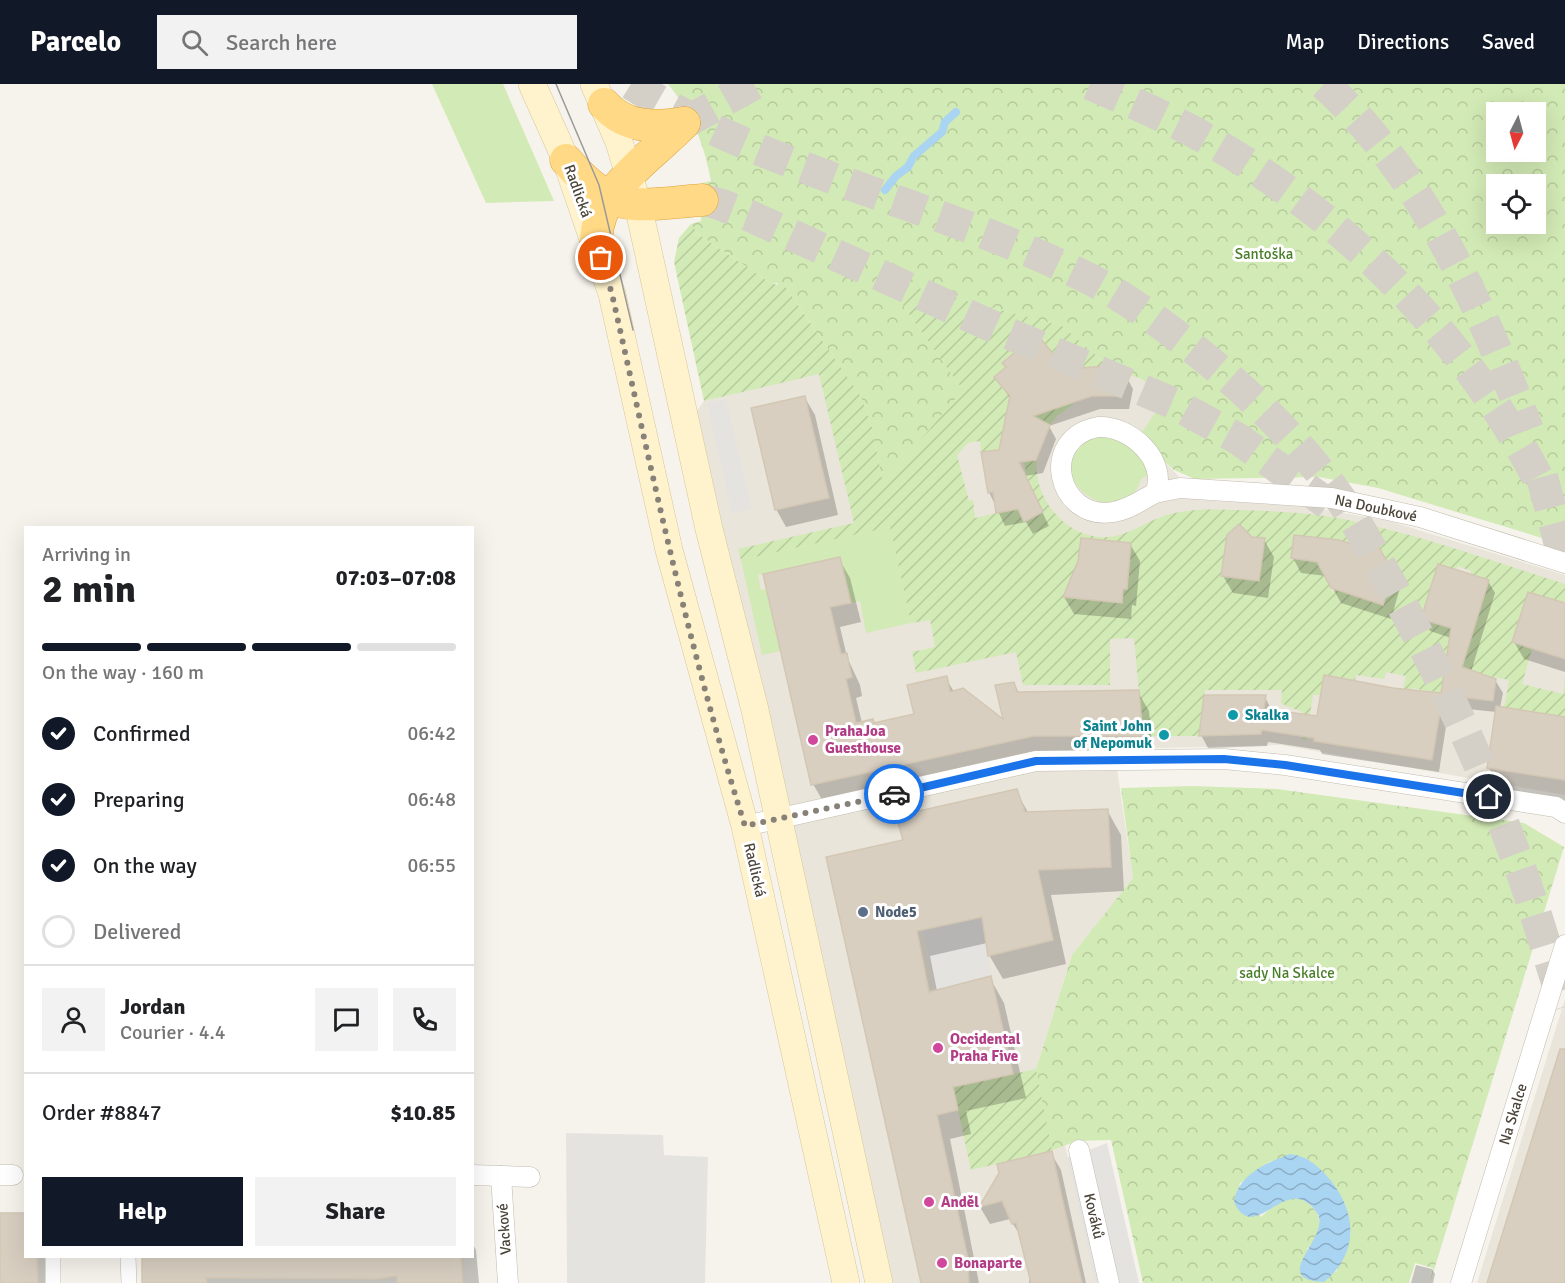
<!DOCTYPE html>
<html lang="en">
<head>
<meta charset="utf-8">
<style>
	body { margin:0; font-family:Signika,sans-serif; background:#f2f2f2; color:#202124; height:100vh; display:flex; flex-direction:column; font-size:22px; white-space:nowrap }
	* { box-sizing:border-box; margin:0 }
	p { font-size:20px; color:#757577 }
	.icon { flex:none; width:33px; height:33px; fill:none; stroke:currentColor; stroke-width:2; stroke-linecap:round; stroke-linejoin:round }
	.map { position:relative; flex:1; overflow:hidden }
	.sheet { position:absolute; left:24px; top:442px; width:450px; height:732px; display:flex; flex-direction:column; background:#fff; border-radius:0px; box-shadow:0 6px 24px #0002 }
	.sheet>* { flex:none }
	.needle { width:39px; rotate:186deg }
	.fabs { position:absolute; left:1486px; top:18px; display:grid; gap:12px }
	.fabs a { display:grid; place-items:center; width:60px; height:60px; border-radius:0px; background:#fff; box-shadow:0 6px 24px #0002; font-size:30px }
	.pin { position:absolute; display:grid; place-items:center; width:51px; height:51px; color:#fff; margin:-26px; border:3px solid #fff; border-radius:50%; box-shadow:0 2px 6px #0007 }
	.courier { position:absolute; display:grid; place-items:center; width:60px; height:60px; margin:-30px; border:4px solid #1a73e8; border-radius:50%; background:#fff; color:#222; box-shadow:0 2px 8px #0007 }
	.summary em { font-style:normal; font-weight:700 }
	.summary div { display:flex; flex-direction:column-reverse }
	.summary { display:flex; align-items:center; justify-content:space-between; height:102px; padding:0 18px }
	h1 { font-size:39px; font-weight:700; line-height:45px }
	.bar { display:grid; grid-template-columns:repeat(4,1fr); gap:9px 6px; align-content:center; height:72px; padding:0 18px }
	.bar i { height:8px; border-radius:4px; background:#e0e0e0 }
	.bar .selected { background:#111827 }
	.bar p { grid-column:span 4 }
	.line { display:flex; align-items:center; gap:15px; padding:0 18px; border-top:2px solid #e0e0e0 }
	.line div { flex:1 }
	.round { display:grid; place-items:center; flex:none; width:63px; height:63px; border-radius:0px; background:#f2f2f2 }
	ol { padding:0 18px; list-style:none }
	li { display:flex; align-items:center; gap:18px; height:66px }
	li p { margin-inline-start:auto }
	li .icon { padding:6px; border-radius:50%; background:#111827; color:#fff; stroke-width:4 }
	li:last-child { color:#757577 }
	li i { width:33px; height:33px; border:3px solid #e0e0e0; border-radius:50% }
	.button { display:flex; gap:12px; margin-top:auto; padding:12px 18px }
	.button a { flex:1; height:69px; border-radius:0px; background:#111827; color:#fff; font-size:24px; font-weight:700; line-height:69px; text-align:center }
	.button a+a { background:#f2f2f2; color:#202124 }
	header { display:flex; align-items:center; gap:36px; box-sizing:border-box; height:84px; padding:0 30px; background:#111827; color:#fff }
	header strong { font-size:28px }
	nav { display:flex; gap:33px; margin-inline-start:auto; font-size:21px }
	.search { width:420px; height:54px; background:#f2f2f2; display:flex; align-items:center; gap:15px; box-sizing:border-box; padding:0 21px; border-radius:0px; color:#757577; font-size:22px }
	.map>svg:first-child { display:block }
</style>
</head>
<body>
<header>
<strong>Parcelo</strong>
<div class="search"><svg class="icon" aria-label="search" viewBox="0 0 24 24"><circle cx="10" cy="10" r="6"/><path d="M15 15l6 6"/></svg>Search here</div>
<nav><a>Map</a><a>Directions</a><a>Saved</a></nav>
</header>
<div class="map">
<svg width="1565" height="1199" viewBox="0 0 1565 1199">
	<defs>
		<pattern id="forest-crowns" width="20" height="18" patternUnits="userSpaceOnUse" patternTransform="scale(1.5)"><rect width="20" height="18" fill="#d2eab5"/><path d="M2 6a3 3 0 1 1 6 0M12 15a3 3 0 1 1 6 0" fill="none" stroke="#b6ca9c"/></pattern>
		<pattern id="garden-furrows" width="10" height="10" patternUnits="userSpaceOnUse" patternTransform="scale(1.5)"><rect width="10" height="10" fill="#d2eab5"/><path d="M-1 1l2-2M0 10L10 0M9 11l2-2" fill="none" stroke="#b6ca9c"/></pattern>
		<pattern id="water-waves" width="16" height="10" patternUnits="userSpaceOnUse" patternTransform="scale(1.5)"><rect width="16" height="10" fill="#a9d4f2"/><path d="M0 5q4-4 8 0t8 0" fill="none" stroke="#8caec5"/></pattern>
	</defs>
	<rect width="100%" height="100%" fill="#f6f3ec"/>
	<!-- residential -->
	<g fill="#eae5da">
		<path d="M975 220 1062 242 1127 290 1141 295 1168 311 1154 329 1164 377 1201 416 1309 423 1389 437 1565 491V711L1281 661 1114 665 1133 794 1072 871 1036 985 1052 1067 1065 1061 1097 1199H892L696 328 704 317 819 289Z"/>
		<path d="M1565 915V1199H1477Z"/>
	</g>
	<!-- grass -->
	<g fill="#d2eab5">
		<path d="M432 0H503L554 117 486 119Z"/>
		<path d="M1096 351C1118 351 1150 367 1147 392L1141 395C1124 455 1025 390 1096 351Z"/>
		<path d="M890 443 911 539 866 549 860 517 851 519 840 473 758 491 761 506 766 505 780 567 762 571 741 476Z"/>
	</g>
	<!-- forest -->
	<g fill="url(#forest-crowns)" fill-rule="evenodd">
		<path d="M668 0H1565V461L1378 404 1319 393 1195 395 1174 386 1164 377 1142 348 1167 311 1141 295 1112 285 1062 242 885 196 963 306 883 400 872 343 861 313 784 201 781 203 777 199 772 200 698 150 691 140 701 137 702 99 711 97C704 59 692 30 668 0ZM1497 28H1536V68H1497ZM1497 100H1536V140H1497Z"/>
		<path d="M1192 702 1277 705 1524 739 1564 763 1430 1199 1433 1184 1415 1179 1409 1199H1143L1111 1056 1076 1057 1051 1067 1036 985 1072 871 1133 794 1121 704ZM1271 1077 1351 1149 1336 1188 1307 1165C1312 1160 1318 1154 1320 1146 1323 1127 1302 1108 1284 1116 1275 1120 1268 1127 1261 1133L1239 1100Z"/>
	</g>
	<!-- garden -->
	<g fill="url(#garden-furrows)" fill-rule="evenodd">
		<path d="M691 140 698 150 772 200 784 201 861 313 872 343 883 400 963 306 884 195 1062 242 1112 285 1097 282 1075 286 1079 316 1057 332 1050 341 1027 329 1005 339 1001 365 981 368 980 357 968 359 957 371 969 417 973 416 975 434 1010 426 1030 415 1024 377 1037 375C1033 406 1055 440 1085 450 1120 461 1137 440 1167 431 1188 425 1212 425 1234 426 1270 427 1307 428 1343 435 1418 450 1492 477 1565 500V519L1528 508 1512 558 1532 565 1522 600 1563 610 1565 593V633L1518 625 1500 628 1505 619 1509 596 1484 591 1480 616 1412 604 1411 607 1403 605 1406 592 1386 588 1384 595 1356 591 1355 596 1324 591 1321 611H1313L1306 656H1302L1306 632C1300 623 1288 626 1281 618L1282 606H1205L1199 652H1143L1134 554 1110 555V601H1023L1016 568 916 589 912 568 935 563 930 536 911 539 890 443 741 476 738 465 854 439 819 290 704 317 674 178 679 154ZM1040 254 1064 282 994 293 1006 283 1002 278 1025 260 1028 264ZM1241 443 1246 446V452L1265 454 1259 497 1222 492 1227 450H1232L1234 445ZM1294 451 1317 454 1314 477 1291 475ZM1081 454 1131 459 1127 504 1123 505 1122 518 1063 513 1078 477ZM1345 458C1355 461 1377 462 1383 468L1381 479 1382 521 1336 506 1333 508 1329 502ZM1438 480 1456 486 1458 482 1471 487 1470 490 1489 496 1471 554 1451 548V544L1422 534Z"/>
		<path d="M1036 985 1052 1067 971 1086 953 1003Z"/>
	</g>
	<!-- parking -->
	<g fill="#e5e3e0">
		<path d="M726 315 752 425 732 430 707 319Z"/>
		<path d="M982 833 991 892 936 906 923 846Z"/>
		<path d="M566 1049 663 1051 664 1071 708 1073 705 1199H567Z"/>
		<path d="M1107 1059 1139 1199H1119L1089 1066Z"/>
		<path d="M1075 1072 1103 1199H1095L1067 1073Z"/>
	</g>
	<!-- water -->
	<path fill="url(#water-waves)" d="M1290 1070C1306 1072 1314 1079 1325 1090 1356 1123 1362 1167 1324 1198 1266 1196 1333 1152 1317 1129 1287 1084 1255 1164 1234 1118 1238 1091 1266 1079 1290 1070Z"/>
	<!-- shadow -->
	<g fill="#0003">
		<path d="M1028 266 1065 286 1126 292 1133 305 1129 325H1100L1049 342 1056 355 1043 389 1025 392 1049 442 1033 450 1026 438 1005 442 989 408 1011 316 996 293Z"/>
		<path d="M805 314 815 331 838 431 786 443 776 425Z"/>
		<path d="M1368 446 1400 504 1391 535 1341 519 1326 492 1301 489 1293 474 1366 466Z"/>
		<path d="M1251 454 1264 456 1274 473 1268 514 1233 509 1223 492Z"/>
		<path d="M1130 460 1140 477 1136 522 1132 521 1131 535 1074 530 1064 513Z"/>
		<path d="M839 475 850 494 861 538 840 543 847 573 860 601 862 612 856 614 862 639 875 640 915 631 946 594 954 608 1006 639 1014 599 1019 609 1138 608 1149 627 1153 670 1046 671 824 719 813 700 764 491Z"/>
		<path d="M1488 497 1495 509 1471 588 1495 596 1503 609 1500 624 1565 635V717L1502 707 1489 684 1496 628 1449 623 1439 688 1322 670 1320 666 1268 658 1267 662 1208 664 1201 651 1265 613 1272 627 1319 634 1393 606 1443 610 1451 554 1430 547 1423 534Z"/>
		<path d="M1565 521V588L1524 575 1514 558Z"/>
		<path d="M1016 707 1029 730 1107 726 1121 751 1124 807 1051 811 1066 880 1003 895 989 871 987 859 930 872 937 907 990 894 1004 919 1026 1014 966 1027 971 1050 950 1055 979 1199H922L905 758Z"/>
		<path d="M1051 1069 1061 1086 1086 1199H1029L1030 1190 1021 1153 1010 1135 990 1140 980 1123 1001 1089Z"/>
		<path d="M0 1130 26 1173H54L55 1199H0Z"/>
		<path d="M472 1159 476 1166 479 1199H144L143 1173H472Z"/>
		<path d="M1416 1181 1432 1185 1435 1190 1433 1199H1411Z"/>
	</g>
	<g fill="none" stroke-linecap="round" stroke-linejoin="round">
		<!-- stream -->
		<path stroke="#a9d4f2" stroke-width="8" d="M885 106 896 92 908 83 914 72 942 48 945 38 956 28"/>
	</g>
	<!-- building -->
	<g fill="#d8cfc1" stroke="#d3c7b4" stroke-width="1.5">
		<path d="M1040 254 1066 285 1107 282 1127 290 1122 312H1092L1033 332 1050 341 1036 376 1019 378 1043 428 1024 438 1018 425 996 429 993 408 988 409 981 368 999 366 1010 312 994 293 1006 283 1002 279 1025 260 1028 264Z"/>
		<path d="M805 312 829 414 775 426 751 324Z"/>
		<path d="M1239 440 1252 453 1265 454 1259 497 1221 492 1227 451Z"/>
		<path d="M1367 442 1393 488 1383 521 1331 504 1317 478 1291 474 1294 451 1339 456 1365 464Z"/>
		<path d="M1081 454 1131 459 1127 505H1123L1122 519 1063 513 1078 477Z"/>
		<path d="M840 473 851 519 830 523 841 570 847 569 849 580 852 593 846 595 856 639 873 635 874 639 914 630 907 601 947 592 950 608 963 604 1003 635 995 601 1014 598 1017 608 1139 606 1143 652H1034L811 701 763 490Z"/>
		<path d="M1438 480 1489 496 1462 583 1496 595 1493 617 1443 611 1432 676 1314 657V654L1262 646 1261 650 1199 652 1204 611H1266L1264 625 1317 632 1324 591 1393 604 1441 609 1451 544 1421 535Z"/>
		<path d="M1528 508 1565 519V575L1512 558Z"/>
		<path d="M1496 622 1565 633V696L1487 684Z"/>
		<path d="M1017 705 1025 728 1108 725 1111 783 1038 786 1053 856 988 872 982 833 917 847 929 908 991 892 1013 990 953 1003 958 1026 937 1031 967 1170 969 1199H921L826 773 903 756 896 732Z"/>
		<path d="M1560 965H1565V1199H1487Z"/>
		<path d="M1052 1067 1065 1127 1082 1199H1031L1016 1139 1012 1140 1002 1117 979 1123 999 1089 997 1080Z"/>
		<path d="M0 1129H26V1173H37L38 1199H0Z"/>
		<path d="M142 1173H461L463 1199H397V1192L377 1195 206 1194 207 1199H142Z"/>
	</g>
	<g fill="none" stroke-linecap="round" stroke-linejoin="round">
		<!-- trunk-tunnel -->
		<g stroke="#d4d0c8" stroke-width="32" stroke-dasharray="32 16" stroke-linecap="butt">
			<path d="M631 0C768 87 930 118 1075 188 1113 205 1148 230 1181 255 1240 300 1296 353 1339 413 1358 439 1373 469 1389 497 1438 585 1480 676 1515 770 1534 820 1548 872 1565 923"/>
			<path d="M1090 0C1131 18 1172 35 1210 57 1355 140 1473 262 1547 412"/>
			<path d="M1324 0C1423 90 1481 222 1528 346"/>
			<path d="M684 39 754 0"/>
			<path d="M702 116 719 120 750 132 996 244 1175 320 1240 356 1328 420"/>
			<path d="M1542 393 1565 479"/>
		</g>
		<!-- pedestrian casing -->
		<g stroke="#c2bbae" stroke-width="16">
			<g id="pedestrian">
				<path d="M53 1173V1199"/>
				<path d="M128 1173 129 1199"/>
			</g>
		</g>
		<!-- minor casing -->
		<g stroke="#c2bbae" stroke-width="21">
			<g id="minor">
				<path d="M1098 343C1130 341 1169 377 1155 409 1142 416 1128 426 1113 428 1057 437 1038 354 1098 343Z"/>
				<path d="M1155 409 1180 404 1332 414 1420 433 1565 479"/>
				<path d="M745 742 1036 677 1224 675 1285 681 1556 723 1565 729"/>
				<path d="M1079 1066 1109 1199"/>
				<path d="M0 1091H13"/>
				<path d="M472 1091 530 1093"/>
				<path d="M501 1092 508 1199"/>
				<path d="M1461 1199 1565 861"/>
			</g>
		</g>
		<!-- secondary casing -->
		<g stroke="#d6c79b" stroke-width="28">
			<g id="secondary">
				<path d="M532 0 566 76 612 210 669 466 745 742 846 1199"/>
				<path d="M594 0 619 58 638 121 709 445 755 626 879 1199"/>
			</g>
		</g>
		<!-- trunk casing -->
		<g stroke="#e0a43c" stroke-width="33">
			<g id="trunk">
				<path d="M604 20C625 44 654 44 684 39"/>
				<path d="M566 76C614 132 635 121 702 116"/>
				<path d="M596 158C597 104 650 75 684 39"/>
			</g>
		</g>
		<!-- pedestrian -->
		<use href="#pedestrian" stroke="#fff" stroke-width="15"/>
		<!-- minor -->
		<use href="#minor" stroke="#fff" stroke-width="20"/>
		<!-- secondary -->
		<use href="#secondary" stroke="#fff3cd" stroke-width="27"/>
		<!-- trunk -->
		<use href="#trunk" stroke="#ffd985" stroke-width="32"/>
		<!-- tram -->
		<path stroke="#9a9a9a" stroke-width="1.5" d="M556 0 599 101 633 246"/>
	</g>
	<g fill="none" stroke-linecap="round" stroke-linejoin="round">
		<!-- done -->
		<path stroke="#878178" stroke-width="6" stroke-dasharray="0 10.8" d="M601 174 612 210C652 388 689 567 745 742L894 710"/>
		<!-- route -->
		<path stroke="#1a73e8" stroke-width="8" d="M894 710 1036 677 1224 675 1285 681 1489 713"/>
	</g>
	<!-- markers -->
	<g fill="#0f9aa8" stroke="#fff" stroke-width="2">
		<circle cx="1233" cy="631" r="6"/>
		<circle cx="1164" cy="651" r="6"/>
	</g>
	<g fill="#d1479c" stroke="#fff" stroke-width="2">
		<circle cx="813" cy="656" r="6"/>
		<circle cx="938" cy="964" r="6"/>
		<circle cx="929" cy="1118" r="6"/>
		<circle cx="942" cy="1179" r="6"/>
	</g>
	<circle fill="#5c6f8a" stroke="#fff" stroke-width="2" cx="863" cy="828" r="6"/>
	<g text-anchor="middle" dominant-baseline="central" stroke-width="6" stroke-linejoin="round" paint-order="stroke">
		<!-- street labels -->
		<g font-size="15" fill="#4b4439" stroke="#fff">
			<text transform="translate(578 107) rotate(70)">Radlická</text>
			<text transform="translate(1376 424) rotate(12)">Na Doubkové</text>
			<text transform="translate(755 786) rotate(77)">Radlická</text>
			<text transform="translate(1513 1030) rotate(-73)">Na Skalce</text>
			<text transform="translate(1094 1132) rotate(77)">Kováků</text>
			<text transform="translate(504 1145) rotate(-94)">Vackové</text>
		</g>
		<!-- park labels -->
		<g font-size="15" fill="#4a7f2a" stroke="#fff">
			<text x="1264" y="170">Santoška</text>
			<text x="1287" y="889">sady Na Skalce</text>
		</g>
		<!-- culture labels -->
		<g font-size="15" font-weight="bold" fill="#0d838f" stroke="#fff" text-anchor="start">
			<text x="1245" y="631">Skalka</text>
			<text x="1152" y="642" text-anchor="end">Saint John<tspan x="1152" dy="17">of Nepomuk</tspan></text>
		</g>
		<!-- hotel labels -->
		<g font-size="15" font-weight="bold" fill="#b23c85" stroke="#fff" text-anchor="start">
			<text x="825" y="647">PrahaJoa<tspan x="825" dy="17">Guesthouse</tspan></text>
			<text x="950" y="955">Occidental<tspan x="950" dy="17">Praha Five</tspan></text>
			<text x="941" y="1118">Anděl</text>
			<text x="954" y="1179">Bonaparte</text>
		</g>
		<!-- service labels -->
		<g font-size="15" font-weight="bold" fill="#4e5e75" stroke="#fff" text-anchor="start">
			<text x="875" y="828">Node5</text>
		</g>
	</g>
</svg>
<div class="fabs">
<a><svg class="needle" viewBox="-14 -14 28 28"><path d="M0-13l5 13h-10z" fill="#e53935"/><path d="M0 13l5-13h-10z" fill="#757577"/></svg></a>
<a><svg class="icon" aria-label="locate" viewBox="0 0 24 24"><circle cx="12" cy="12" r="6"/><path d="M12 2v4M12 18v4M2 12h4M18 12h4"/></svg></a>
</div>
<div class="pin" style="left:601px;top:174px;background:#ea580c"><svg class="icon" aria-label="bag" viewBox="0 0 24 24"><path d="M5 8h14l-1 12H6zM9 8a3 3 0 0 1 6 0"/></svg></div>
<div class="pin" style="left:1489px;top:713px;background:#1f2937"><svg class="icon" aria-label="home" viewBox="0 0 24 24"><path d="M3 11l9-7 9 7M6 9v11h12V9"/></svg></div>
<div class="courier" style="left:894px;top:710px"><svg class="icon" aria-label="car" viewBox="0 0 24 24"><path d="M5 17H2v-5l4-1 3-4h7l3 4 3 1v5h-3M9 17h6M6 11h13"/><circle cx="7" cy="17" r="2"/><circle cx="17" cy="17" r="2"/></svg></div>
<section class="sheet">
<div class="summary"><div><h1>2 min</h1><p>Arriving in</p></div><em>07:03–07:08</em></div>
<div class="bar"><i class="selected"></i><i class="selected"></i><i class="selected"></i><i></i><p>On the way · 160 m</p></div>
<ol>
<li><svg class="icon" aria-label="check" viewBox="0 0 24 24"><path d="M5 12l5 5 9-10"/></svg>Confirmed<p>06:42</p></li>
<li><svg class="icon" aria-label="check" viewBox="0 0 24 24"><path d="M5 12l5 5 9-10"/></svg>Preparing<p>06:48</p></li>
<li><svg class="icon" aria-label="check" viewBox="0 0 24 24"><path d="M5 12l5 5 9-10"/></svg>On the way<p>06:55</p></li>
<li><i></i>Delivered</li>
</ol>
<div class="line" style="height:108px"><a class="round"><svg class="icon" aria-label="person" viewBox="0 0 24 24"><circle cx="12" cy="8" r="4"/><path d="M4 21q1-7 8-7t8 7"/></svg></a><div><b>Jordan</b><p>Courier · 4.4</p></div><a class="round"><svg class="icon" aria-label="chat" viewBox="0 0 24 24"><path d="M4 5h16v11H9l-5 4z"/></svg></a><a class="round"><svg class="icon" aria-label="phone" viewBox="0 0 24 24"><path d="M5 4h4l2 5-3 2q2 4 5 5l2-3 5 2v4C11 20 4 13 5 4z"/></svg></a></div>
<div class="line" style="height:78px"><div>Order #8847</div><b>$10.85</b></div>
<div class="button"><a>Help</a><a>Share</a></div>
</section>
</div>
</body>
</html>
